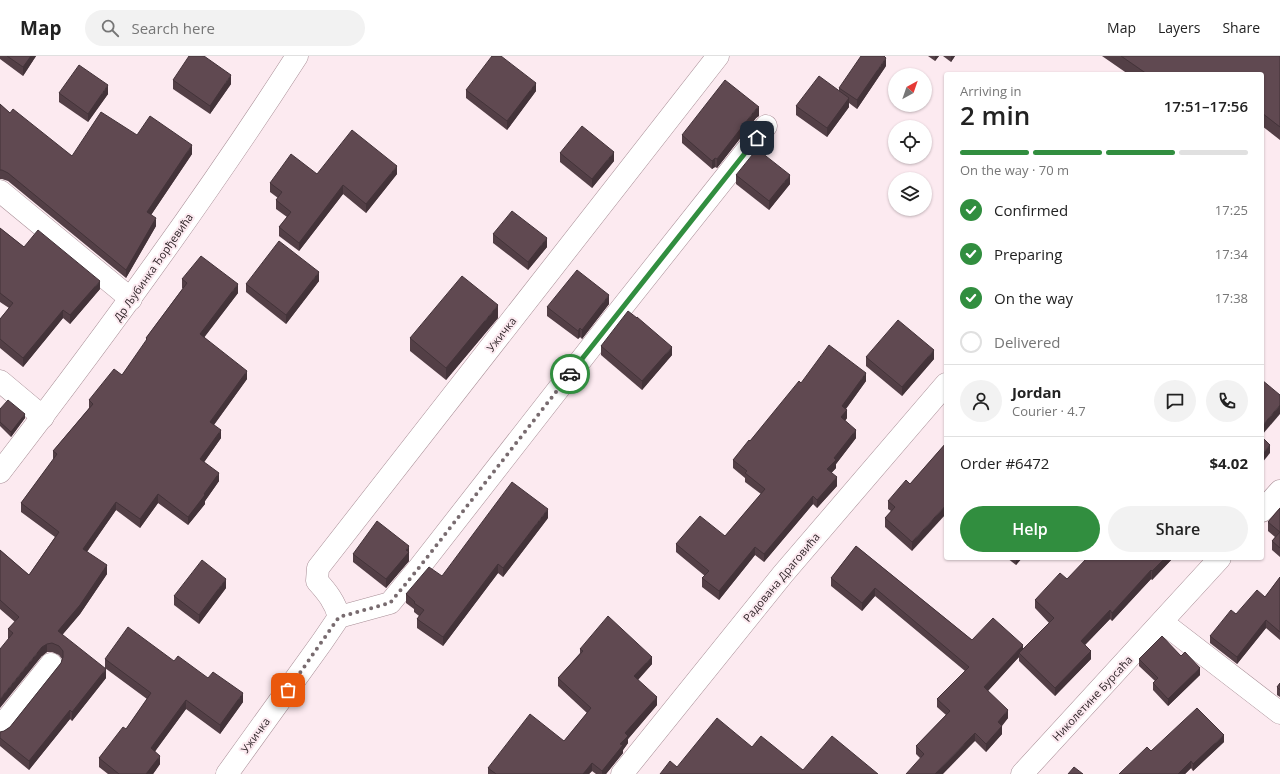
<!DOCTYPE html>
<html lang="en">
<head>
<meta charset="utf-8">
<style>
	body { margin:0; font-family:"Open Sans",sans-serif; background:#f2f2f2; color:#222; height:100vh; display:flex; flex-direction:column; font-size:15px; white-space:nowrap }
	* { box-sizing:border-box; margin:0 }
	p { font-size:13px; color:#767676 }
	.icon { flex:none; width:22px; height:22px; fill:none; stroke:currentColor; stroke-width:2; stroke-linecap:round; stroke-linejoin:round }
	.map { position:relative; flex:1; overflow:hidden }
	.side { position:absolute; left:944px; top:16px; width:320px; height:488px; display:flex; flex-direction:column; background:#fff; border-radius:4px; box-shadow:0 1px 3px #0004 }
	.side>* { flex:none }
	.needle { width:26px; rotate:40deg }
	.buttons { position:absolute; left:888px; top:12px; display:grid; gap:8px }
	.buttons a { display:grid; place-items:center; width:44px; height:44px; border-radius:50%; background:#fff; box-shadow:0 1px 3px #0004; font-size:20px }
	.pin { position:absolute; display:grid; place-items:center; width:34px; height:34px; color:#fff; margin:-17px; border-radius:8px; box-shadow:0 2px 6px #0006 }
	.courier { position:absolute; display:grid; place-items:center; width:40px; height:40px; margin:-20px; border:3px solid #318e3f; border-radius:50%; background:#fff; color:#222; box-shadow:0 1px 5px #0007 }
	.head em { font-style:normal; font-weight:600 }
	.head div { display:flex; flex-direction:column-reverse }
	.head { display:flex; align-items:center; justify-content:space-between; height:68px; padding:0 16px }
	h1 { font-size:26px; font-weight:600; line-height:30px }
	.bar { display:grid; grid-template-columns:repeat(4,1fr); gap:6px 4px; align-content:center; height:48px; padding:0 16px }
	.bar i { height:5px; border-radius:3px; background:#e0e0e0 }
	.bar .on { background:#318e3f }
	.bar p { grid-column:span 4 }
	.line { display:flex; align-items:center; gap:10px; padding:0 16px; border-top:1px solid #e0e0e0 }
	.line div { flex:1 }
	.round { display:grid; place-items:center; flex:none; width:42px; height:42px; border-radius:21px; background:#f2f2f2 }
	ol { padding:0 16px; list-style:none }
	li { display:flex; align-items:center; gap:12px; height:44px }
	li p { margin-inline-start:auto }
	li .icon { padding:4px; border-radius:50%; background:#318e3f; color:#fff; stroke-width:4 }
	li:last-child { color:#767676 }
	li i { width:22px; height:22px; border:2px solid #e0e0e0; border-radius:50% }
	.button { display:flex; gap:8px; margin-top:auto; padding:8px 16px }
	.button a { flex:1; height:46px; border-radius:24px; background:#318e3f; color:#fff; font-size:16px; font-weight:600; line-height:46px; text-align:center }
	.button a+a { background:#f2f2f2; color:#222 }
	header { display:flex; align-items:center; gap:24px; box-sizing:border-box; height:56px; padding:0 20px; background:#fff; border-bottom:1px solid #e0e0e0 }
	header strong { font-size:19px }
	nav { display:flex; gap:22px; margin-inline-start:auto; font-size:14px }
	.search { width:280px; height:36px; background:#f2f2f2; display:flex; align-items:center; gap:10px; box-sizing:border-box; padding:0 14px; border-radius:22px; color:#767676; font-size:15px }
	.map>svg:first-child { display:block }
</style>
</head>
<body>
<header>
<strong>Map</strong>
<div class="search"><svg class="icon" aria-label="search" viewBox="0 0 24 24"><circle cx="10" cy="10" r="6"/><path d="M15 15l6 6"/></svg>Search here</div>
<nav><a>Map</a><a>Layers</a><a>Share</a></nav>
</header>
<div class="map">
<svg width="1280" height="718" viewBox="0 0 1280 718">
	<rect width="100%" height="100%" fill="#fceaf0"/>
	<g fill="none" stroke-linecap="round" stroke-linejoin="round">
		<!-- minor casing -->
		<g stroke="#a88e96" stroke-width="23">
			<g id="minor">
				<path d="M0 135 131 243"/>
				<path d="M0 325 43 361"/>
				<path d="M0 416C104 281 205 143 297 0"/>
				<path d="M1262 455 1280 435"/>
				<path d="M339 561C335 546 327 536 317 525L318 512 718 0"/>
				<path d="M1162 566 1280 657"/>
				<path d="M0 672 51 608"/>
				<path d="M227 718 322 586 339 561 390 547 418 513 620 254 766 70"/>
				<path d="M622 718 783 518 946 328"/>
				<path d="M1022 718 1220 502"/>
			</g>
		</g>
		<!-- minor -->
		<use href="#minor" stroke="#fff" stroke-width="22"/>
	</g>
	<!-- wall -->
	<g fill="#533f46">
		<path d="M0 0H36L23 20 0 3Z"/>
		<path d="M928 0H939L935 5Z"/>
		<path d="M943 0H955L951 6Z"/>
		<path d="M1102 0H1280V84L1262 70V18H1128Z"/>
		<path d="M886 10 857 53 849 47V51L827 81 796 59V50L839 35V32Z"/>
		<path d="M173 24 231 28 210 58 173 33Z"/>
		<path d="M466 34 536 35 507 74 466 42Z"/>
		<path d="M59 37 108 38 88 66 59 46Z"/>
		<path d="M0 48 10 57 72 100 137 79 192 98 151 159 156 170 126 222 8 125 2 123H0Z"/>
		<path d="M759 60 756 62 717 112 715 111 712 113 682 87V79Z"/>
		<path d="M560 97 614 105 592 132 560 106Z"/>
		<path d="M317 118H397L366 157 343 138 299 195 279 180V171L287 161 276 153V144L278 142 270 136V127Z"/>
		<path d="M736 119 790 128 769 154 736 128Z"/>
		<path d="M0 172 24 191 100 233 70 268 63 262 23 311 0 292V263L9 252 0 246Z"/>
		<path d="M493 178 547 191 528 214 493 187Z"/>
		<path d="M182 223 238 237 204 281 247 323 214 369 221 382 204 406 219 425 205 445V448L188 469 158 447 140 472 116 454 87 496 107 518 80 558 62 579 106 622 72 665 70 663 29 714 0 690V676L4 675 10 671 61 607 62 603 59 599 52 596H47L42 600 8 582V573L15 566 0 553V494L29 519 55 481 21 456V447L53 404V395L89 352V344L122 319 146 286V282L183 232H182Z"/>
		<path d="M319 225 286 268 246 236V228Z"/>
		<path d="M609 248 582 283 580 281 578 283 547 260V251Z"/>
		<path d="M498 262 446 324 410 295V282Z"/>
		<path d="M601 290 672 299 642 334 601 299Z"/>
		<path d="M866 301 934 303 902 340 866 310Z"/>
		<path d="M866 325 846 353 847 362 845 365 856 382 836 408V412L831 417 837 430 817 452 813 448 764 506 755 499 719 544 702 531V522L705 520 676 496V488L725 480 761 438 745 426V422L733 412V404L801 327Z"/>
		<path d="M0 353 25 362 11 381 0 370Z"/>
		<path d="M946 387 912 495 885 471V462L891 455 888 453V445L910 428Z"/>
		<path d="M1280 452V501L1272 494V485L1275 481 1268 475V466Z"/>
		<path d="M548 462 503 521 498 517 443 590 417 572V563L419 560 414 556V553L406 547V538L442 520Z"/>
		<path d="M856 490 972 584 1023 593 1049 567 1035 552V544L1067 523 1173 502 1152 524 1151 523 1112 565 1110 563 1085 589 1091 603 1055 640 1019 605V601L988 635 1008 662 1002 670V678L986 696 975 685 920 702 916 698V690L946 659 937 651V643L965 615 875 540 862 555 831 530V522Z"/>
		<path d="M353 498 409 499V505L386 532 353 506Z"/>
		<path d="M1007 502H1022L1016 509Z"/>
		<path d="M1280 521V584L1266 572 1237 608 1210 587V580L1236 558 1265 541Z"/>
		<path d="M226 532 199 568 174 549V540Z"/>
		<path d="M580 593 652 608 638 624 657 649 628 683V687L623 694V697L606 718H596L592 715 589 718H488V712L564 685 587 657 558 630V622L580 597Z"/>
		<path d="M105 603 174 605 243 646 220 678 186 653 155 695 160 708 153 718H108L99 711V702L126 673 147 643 105 612Z"/>
		<path d="M1139 603 1200 619 1168 650 1153 634V627L1155 625 1139 610Z"/>
		<path d="M1280 627V641L1277 639V631Z"/>
		<path d="M1224 686 1193 715 1191 712 1185 718H1119L1151 695Z"/>
	</g>
	<!-- shaded-wall -->
	<g fill="#433339">
		<path d="M31 0H36L23 20V11Z"/>
		<path d="M935 0H939L935 5Z"/>
		<path d="M951 0H955L951 6Z"/>
		<path d="M886 2V10L857 53V44Z"/>
		<path d="M231 19V28L210 58V50Z"/>
		<path d="M536 27V35L507 74V65Z"/>
		<path d="M108 29V38L88 66V58Z"/>
		<path d="M849 42V51L827 81V72Z"/>
		<path d="M759 51V60L756 62 717 112V103L756 53Z"/>
		<path d="M192 89V98L147 165V156Z"/>
		<path d="M614 96V105L592 132V123Z"/>
		<path d="M715 102V111L712 113V105Z"/>
		<path d="M397 110V118L366 157V148Z"/>
		<path d="M790 119V128L769 154V145Z"/>
		<path d="M343 129V138L299 195V187Z"/>
		<path d="M156 162V170L126 222V214Z"/>
		<path d="M547 182V191L528 214V206Z"/>
		<path d="M319 216V225L286 268V259Z"/>
		<path d="M100 225V233L70 268V259Z"/>
		<path d="M238 228V237L200 287V278Z"/>
		<path d="M609 239V248L582 283V274Z"/>
		<path d="M498 249V262L446 324V312Z"/>
		<path d="M63 254V262L23 311V302Z"/>
		<path d="M580 272V281L578 283V275Z"/>
		<path d="M672 291V299L642 334V325Z"/>
		<path d="M934 294V303L902 340V331Z"/>
		<path d="M247 315V323L210 374V366Z"/>
		<path d="M866 317V325L842 358V350Z"/>
		<path d="M1280 349V358L1262 379V370Z"/>
		<path d="M847 354V362L841 370V361Z"/>
		<path d="M25 358V362L11 381V376Z"/>
		<path d="M221 374V382L200 412V403Z"/>
		<path d="M856 374V382L836 408V412L827 422V413L834 402Z"/>
		<path d="M1270 389V397L1262 407V398Z"/>
		<path d="M219 417V425L205 445V448L188 469V461Z"/>
		<path d="M837 421V430L817 452V444Z"/>
		<path d="M158 438V447L140 472V463Z"/>
		<path d="M813 440V448L764 506V498Z"/>
		<path d="M116 446V454L83 501V493Z"/>
		<path d="M946 449V458L912 495V486Z"/>
		<path d="M548 453V462L503 521V512Z"/>
		<path d="M409 490V505L386 532V523Z"/>
		<path d="M755 491V499L719 544V535Z"/>
		<path d="M1016 502H1022L1016 509Z"/>
		<path d="M1165 502H1173L1152 524V515Z"/>
		<path d="M498 508V517L443 590V581Z"/>
		<path d="M107 509V518L80 558 58 584V575Z"/>
		<path d="M1151 514V523L1112 565V557Z"/>
		<path d="M226 523V532L199 568V559Z"/>
		<path d="M875 532V540L862 555V547Z"/>
		<path d="M1110 554V563L1081 593V585Z"/>
		<path d="M1266 564V572L1237 608V601Z"/>
		<path d="M47 588V596L42 600 0 652V643L42 591Z"/>
		<path d="M1023 589V597H1019V601L984 639V631Z"/>
		<path d="M1091 595V603L1055 640V632Z"/>
		<path d="M652 601V608L634 628V620Z"/>
		<path d="M1200 612V619L1168 650V643Z"/>
		<path d="M106 613V622L72 665V656Z"/>
		<path d="M243 637V646L220 678V669Z"/>
		<path d="M657 641V649L628 683V687L623 694V697L606 718H602V715L620 688 625 677Z"/>
		<path d="M186 644V653L151 701V692Z"/>
		<path d="M70 654V663L29 714V705Z"/>
		<path d="M1008 654V662L998 674V666Z"/>
		<path d="M1002 670V678L986 696V688Z"/>
		<path d="M975 677V685L943 718H935Z"/>
		<path d="M1224 679V686L1193 715V708Z"/>
		<path d="M160 700V708L153 718H146Z"/>
		<path d="M1191 705V712L1185 718H1178Z"/>
		<path d="M592 707V715L589 718H583Z"/>
	</g>
	<!-- building -->
	<g fill="#604951" stroke="#433339">
		<path d="M7 0H31L23 11Z"/>
		<path d="M189 0H204L231 19 210 50 173 24Z"/>
		<path d="M492 0H501L536 27 507 65 466 34Z"/>
		<path d="M861 0H884L886 2 857 44 839 32Z"/>
		<path d="M1121 0H1280V71L1262 57V18H1147Z"/>
		<path d="M79 9 108 29 88 58 59 37Z"/>
		<path d="M819 20 849 42 827 72 796 50Z"/>
		<path d="M725 24 759 51 756 53 717 103 715 102 712 105 682 79Z"/>
		<path d="M0 48 10 57 13 53 72 100 101 56 137 79 150 60 192 89 147 156 156 162 126 214 8 117 2 114H0Z"/>
		<path d="M582 70 614 96 592 123 560 97Z"/>
		<path d="M352 74 397 110 366 148 343 129 299 187 279 171 291 156 276 144 282 136 270 127 291 98 317 118Z"/>
		<path d="M757 93 790 119 769 145 736 119Z"/>
		<path d="M512 155 547 182 528 206 493 178Z"/>
		<path d="M0 172 24 191 38 174 100 225 70 259 63 254 23 302 0 283V263L13 247 0 237Z"/>
		<path d="M279 185 319 216 286 259 246 228Z"/>
		<path d="M201 200 238 228 200 278 247 315 210 366 221 374 200 403 219 417 204 438 205 439 188 461 158 438 140 463 116 446 83 493 107 509 80 549 58 575 106 613 72 656 70 654 29 705 0 682V676L4 675 10 671 61 607 63 601V595L59 590 52 587 47 588 42 591 0 643V593L13 577 8 573 19 561 0 544V494L29 519 59 476 21 447 57 398 53 395 93 348 89 344 114 313 122 319 147 283 146 282 187 227 182 223Z"/>
		<path d="M577 214 609 239 582 274 580 272 578 275 547 251Z"/>
		<path d="M462 220 498 249 446 312 410 282Z"/>
		<path d="M628 255 637 262V261L672 291 642 325 601 290Z"/>
		<path d="M898 264 934 294 902 331 866 301Z"/>
		<path d="M829 289 866 317 842 350 847 354 841 361 856 374 834 402 836 404 827 413 837 421 817 444 813 440 764 498 755 491 719 535 702 522 709 515 676 488 700 460 725 480 765 433 745 417 747 415 733 404 749 384 750 385 799 325 801 327Z"/>
		<path d="M1262 324 1280 339V349L1262 370Z"/>
		<path d="M8 344 25 358 11 376 0 366V353Z"/>
		<path d="M1262 381 1270 389 1262 398Z"/>
		<path d="M946 387V449L912 486 885 462 895 451 888 445 906 424 910 428Z"/>
		<path d="M512 426 548 453 503 512 498 508 443 581 417 563 424 554 414 547 415 546 406 538 429 511 442 520Z"/>
		<path d="M1280 452V492L1272 485 1280 476 1268 466Z"/>
		<path d="M377 465 409 490 406 494 409 496 386 523 353 498Z"/>
		<path d="M856 490 972 584 993 562 1023 589 984 631 1008 654 998 666 1002 670 986 688 975 677 935 718H906L924 698 916 690 950 655 937 643 969 611 875 532 862 547 831 522Z"/>
		<path d="M1087 502H1165L1152 515 1151 514 1112 557 1110 554 1081 585 1091 595 1055 632 1019 597 1054 562 1035 544 1060 517 1067 523Z"/>
		<path d="M202 504 226 523 199 559 174 540Z"/>
		<path d="M1280 521V576L1266 564 1237 601 1210 580 1231 554 1236 558 1257 534 1265 541Z"/>
		<path d="M608 560 652 601 634 620 657 641 625 677 628 680 620 688 623 689 602 715 592 707 583 718H496L488 712 530 658 564 685 591 652 558 622 583 595 580 593Z"/>
		<path d="M128 571 174 605 178 600 208 622 213 616 243 637 220 669 186 644 151 692 160 700 146 718H119L99 702 123 671 126 673 151 637 105 603Z"/>
		<path d="M1162 580 1181 600 1185 596 1200 612 1168 643 1153 627 1158 622 1139 603Z"/>
		<path d="M1280 627V634L1277 631Z"/>
		<path d="M1197 652 1224 679 1193 708 1191 705 1178 718H1119L1147 691 1151 695Z"/>
		<path d="M717 662 752 691 761 680 803 714 832 680 878 718H660L670 705 677 711Z"/>
		<path d="M1074 711 1083 718H1068Z"/>
	</g>
	<g fill="none" stroke-linecap="round" stroke-linejoin="round">
		<!-- done -->
		<path stroke="#786b6f" stroke-width="4" stroke-dasharray="0 7.2" d="M288 634 339 561 390 547 418 513 570 318"/>
		<!-- route -->
		<path stroke="#318e3f" stroke-width="5" d="M570 318 757 82"/>
	</g>
	<g text-anchor="middle" dominant-baseline="central" stroke-width="4" stroke-linejoin="round" paint-order="stroke">
		<!-- street labels -->
		<g font-size="11" fill="#31262a" stroke="#fceaf0">
			<text transform="translate(153 211) rotate(-55)">Др Љубинка Ђорђевића</text>
			<text transform="translate(501 278) rotate(-52)">Ужичка</text>
			<text transform="translate(781 521) rotate(-50)">Радована Драговића</text>
			<text transform="translate(1092 642) rotate(-47)">Николетине Бурсаћа</text>
			<text transform="translate(255 679) rotate(-54)">Ужичка</text>
		</g>
	</g>
</svg>
<div class="buttons">
<a><svg class="needle" viewBox="-14 -14 28 28"><path d="M0-13l5 13h-10z" fill="#e53935"/><path d="M0 13l5-13h-10z" fill="#767676"/></svg></a>
<a><svg class="icon" aria-label="locate" viewBox="0 0 24 24"><circle cx="12" cy="12" r="6"/><path d="M12 2v4M12 18v4M2 12h4M18 12h4"/></svg></a>
<a><svg class="icon" aria-label="layers" viewBox="0 0 24 24"><path d="M12 4l9 5-9 5-9-5zM3 14l9 5 9-5"/></svg></a>
</div>
<div class="pin" style="left:288px;top:634px;background:#ea580c"><svg class="icon" aria-label="bag" viewBox="0 0 24 24"><path d="M5 8h14l-1 12H6zM9 8a3 3 0 0 1 6 0"/></svg></div>
<div class="pin" style="left:757px;top:82px;background:#1f2937"><svg class="icon" aria-label="home" viewBox="0 0 24 24"><path d="M3 11l9-7 9 7M6 9v11h12V9"/></svg></div>
<div class="courier" style="left:570px;top:318px"><svg class="icon" aria-label="car" viewBox="0 0 24 24"><path d="M5 17H2v-5l4-1 3-4h7l3 4 3 1v5h-3M9 17h6M6 11h13"/><circle cx="7" cy="17" r="2"/><circle cx="17" cy="17" r="2"/></svg></div>
<section class="side">
<div class="head"><div><h1>2 min</h1><p>Arriving in</p></div><em>17:51–17:56</em></div>
<div class="bar"><i class="on"></i><i class="on"></i><i class="on"></i><i></i><p>On the way · 70 m</p></div>
<ol>
<li><svg class="icon" aria-label="check" viewBox="0 0 24 24"><path d="M5 12l5 5 9-10"/></svg>Confirmed<p>17:25</p></li>
<li><svg class="icon" aria-label="check" viewBox="0 0 24 24"><path d="M5 12l5 5 9-10"/></svg>Preparing<p>17:34</p></li>
<li><svg class="icon" aria-label="check" viewBox="0 0 24 24"><path d="M5 12l5 5 9-10"/></svg>On the way<p>17:38</p></li>
<li><i></i>Delivered</li>
</ol>
<div class="line" style="height:72px"><a class="round"><svg class="icon" aria-label="person" viewBox="0 0 24 24"><circle cx="12" cy="8" r="4"/><path d="M4 21q1-7 8-7t8 7"/></svg></a><div><b>Jordan</b><p>Courier · 4.7</p></div><a class="round"><svg class="icon" aria-label="chat" viewBox="0 0 24 24"><path d="M4 5h16v11H9l-5 4z"/></svg></a><a class="round"><svg class="icon" aria-label="phone" viewBox="0 0 24 24"><path d="M5 4h4l2 5-3 2q2 4 5 5l2-3 5 2v4C11 20 4 13 5 4z"/></svg></a></div>
<div class="line" style="height:52px"><div>Order #6472</div><b>$4.02</b></div>
<div class="button"><a>Help</a><a>Share</a></div>
</section>
</div>
</body>
</html>
